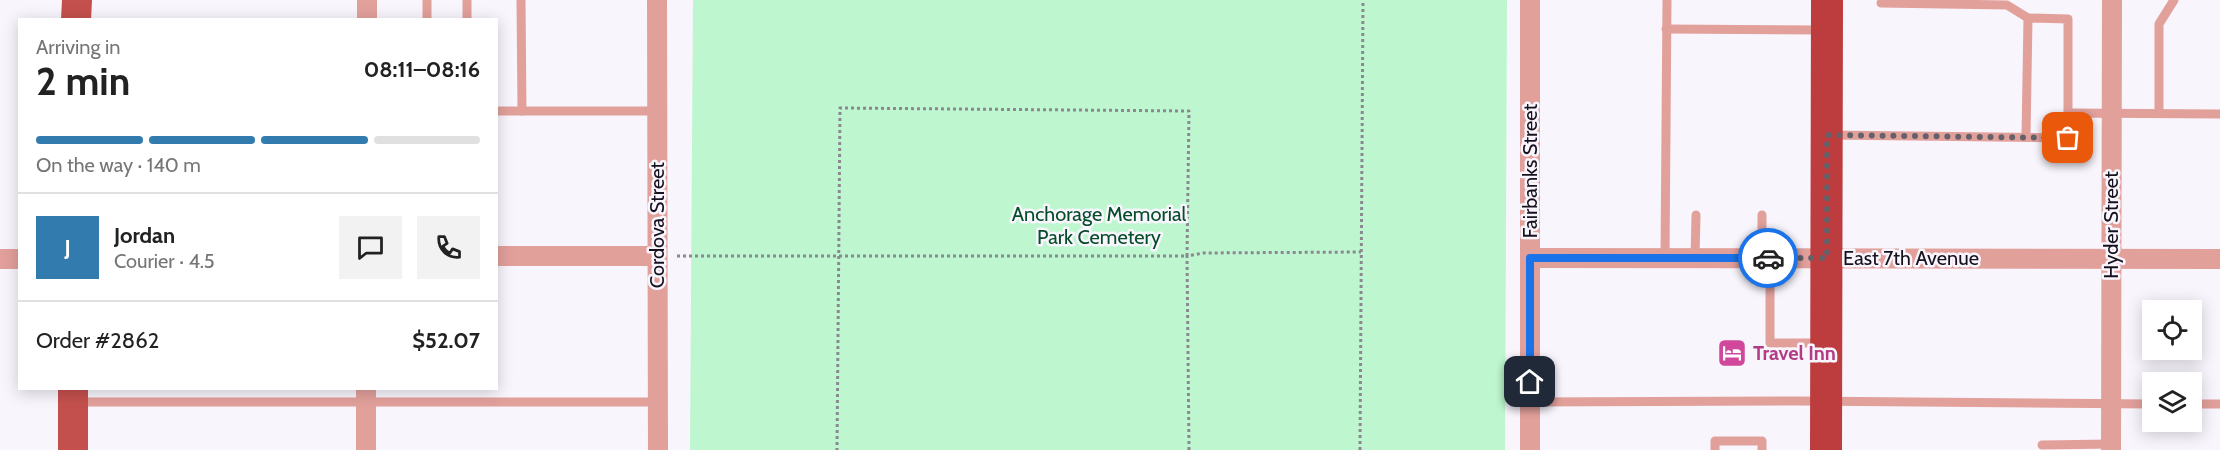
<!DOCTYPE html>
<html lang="en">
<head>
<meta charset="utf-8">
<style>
	body { margin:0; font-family:Cabin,sans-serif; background:#f2f2f2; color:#222; height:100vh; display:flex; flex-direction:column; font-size:22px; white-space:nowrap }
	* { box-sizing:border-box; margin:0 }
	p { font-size:20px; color:#767676 }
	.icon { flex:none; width:33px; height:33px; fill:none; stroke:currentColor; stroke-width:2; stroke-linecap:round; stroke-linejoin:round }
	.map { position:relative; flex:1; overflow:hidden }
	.panel { position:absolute; left:18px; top:18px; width:480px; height:372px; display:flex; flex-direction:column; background:#fff; border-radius:0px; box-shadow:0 3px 15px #0003 }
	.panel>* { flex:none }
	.fabs { position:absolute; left:2142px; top:300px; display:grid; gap:12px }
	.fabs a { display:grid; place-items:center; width:60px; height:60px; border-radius:0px; background:#fff; box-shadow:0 3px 15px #0003; font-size:30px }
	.pin { position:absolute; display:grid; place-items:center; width:51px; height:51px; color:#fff; margin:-26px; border-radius:12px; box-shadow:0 3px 9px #0006 }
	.courier { position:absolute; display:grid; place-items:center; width:60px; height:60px; margin:-30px; border:4px solid #1a73e8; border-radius:50%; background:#fff; color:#222; box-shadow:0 2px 8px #0007 }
	.head em { font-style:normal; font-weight:700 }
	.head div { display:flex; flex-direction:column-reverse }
	.head { display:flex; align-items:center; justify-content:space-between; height:102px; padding:0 18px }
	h1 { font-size:39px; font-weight:700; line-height:45px }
	.bar { display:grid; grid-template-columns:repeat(4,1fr); gap:9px 6px; align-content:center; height:72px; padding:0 18px }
	.bar i { height:8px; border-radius:4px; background:#e0e0e0 }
	.bar .active { background:#327baf }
	.bar p { grid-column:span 4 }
	.line { display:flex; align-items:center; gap:15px; padding:0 18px; border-top:2px solid #e0e0e0 }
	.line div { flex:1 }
	.round { display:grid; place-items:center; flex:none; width:63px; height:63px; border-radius:0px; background:#f2f2f2 }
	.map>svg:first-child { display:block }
</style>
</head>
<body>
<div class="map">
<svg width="2220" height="450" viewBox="0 0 2220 450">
	<rect width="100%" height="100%" fill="#f8f5fd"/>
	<!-- green -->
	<path fill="#bdf6cf" d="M693 0H1507L1505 450H690Z"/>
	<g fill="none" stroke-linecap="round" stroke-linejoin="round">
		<!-- path -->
		<g stroke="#8c8892" stroke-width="3" stroke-dasharray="3 3" stroke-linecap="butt">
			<path d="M677 256H1187L1189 111 840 108 837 450"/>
			<path d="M1189 450 1187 256 1203 253 1361 252"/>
			<path d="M1360 450 1363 0"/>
		</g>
		<!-- service -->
		<g stroke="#e2a09b" stroke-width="9">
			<path d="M427 0V20"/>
			<path d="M521 0 522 111"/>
			<path d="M1881 3 2007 5 2028 18"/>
			<path d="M467 20V0"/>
			<path d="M1666 29 1823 30"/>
			<path d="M496 111H657"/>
			<path d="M2159 113V24L2174 0"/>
			<path d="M1830 135 2068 138V113L2220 114"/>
			<path d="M2026 137 2028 18 2068 19V113"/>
			<path d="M1665 258 1667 0"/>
			<path d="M1695 258 1696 215"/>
			<path d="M1762 258V215"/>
			<path d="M1770 258V343H1821"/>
			<path d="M78 402H657"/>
			<path d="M1530 402 1800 401 2152 404"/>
			<path d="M2192 404H2220"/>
			<path d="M2042 445 2111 444"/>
			<path d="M1715 450V441H1762V450"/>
		</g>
		<!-- minor -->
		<g stroke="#e2a09b" stroke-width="20">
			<path d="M657 0 658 450"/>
			<path d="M367 20V0"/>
			<path d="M496 256H657"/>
			<path d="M1530 258 2220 259"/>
			<path d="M0 259H20"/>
			<path d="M366 450V388"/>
			<path d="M1530 450V0"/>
			<path d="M2111 450 2112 0"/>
		</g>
		<!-- primary -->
		<g stroke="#c4504d" stroke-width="30">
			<path d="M76 20 77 0"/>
			<path d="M73 450V388"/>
		</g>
		<!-- trunk -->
		<path stroke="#bd3d3e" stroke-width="32" d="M1826 450 1827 0"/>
	</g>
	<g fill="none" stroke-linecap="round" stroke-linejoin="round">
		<!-- done -->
		<path stroke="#65616b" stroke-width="6" stroke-dasharray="0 10.8" d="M1768 258H1827V135L2068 138"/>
		<!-- route -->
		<path stroke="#1a73e8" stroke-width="8" d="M1530 382V258H1768"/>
	</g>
	<!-- icons -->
	<defs>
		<g id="hotel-square" transform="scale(1.5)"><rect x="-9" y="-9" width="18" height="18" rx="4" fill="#d1479c" stroke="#f8f5fd"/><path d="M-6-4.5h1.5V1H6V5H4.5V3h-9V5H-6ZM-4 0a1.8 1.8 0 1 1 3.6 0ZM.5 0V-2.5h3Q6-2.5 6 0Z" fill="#fff"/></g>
	</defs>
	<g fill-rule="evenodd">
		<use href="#hotel-square" x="1732" y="353"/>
	</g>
	<g text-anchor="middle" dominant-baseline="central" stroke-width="5" stroke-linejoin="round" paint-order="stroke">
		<!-- street labels -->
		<g font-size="20" fill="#16111d" stroke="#f8f5fd">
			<text transform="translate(1530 171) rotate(-90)">Fairbanks Street</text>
			<text transform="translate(657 225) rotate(-90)">Cordova Street</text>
			<text transform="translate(2111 225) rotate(-90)">Hyder Street</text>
			<text x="1911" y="258">East 7th Avenue</text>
		</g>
		<!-- park labels -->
		<g font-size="20" fill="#054c29" stroke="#f8f5fd">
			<text x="1099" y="214">Anchorage Memorial<tspan x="1099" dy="23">Park Cemetery</tspan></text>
		</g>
		<!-- hotel labels -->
		<g font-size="20" font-weight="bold" fill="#b23c85" stroke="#f8f5fd" text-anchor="start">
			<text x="1753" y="353">Travel Inn</text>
		</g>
	</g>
</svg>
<div class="fabs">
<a><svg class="icon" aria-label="locate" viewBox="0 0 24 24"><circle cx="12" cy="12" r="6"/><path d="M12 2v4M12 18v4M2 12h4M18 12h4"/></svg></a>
<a><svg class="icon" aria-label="layers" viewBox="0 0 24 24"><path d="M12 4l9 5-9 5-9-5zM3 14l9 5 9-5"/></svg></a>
</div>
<div class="pin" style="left:2068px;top:138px;background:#ea580c"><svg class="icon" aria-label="bag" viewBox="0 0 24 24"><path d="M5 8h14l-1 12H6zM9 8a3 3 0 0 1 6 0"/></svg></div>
<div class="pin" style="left:1530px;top:382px;background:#1f2937"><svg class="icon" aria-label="home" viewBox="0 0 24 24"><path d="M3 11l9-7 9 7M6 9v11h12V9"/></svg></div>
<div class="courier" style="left:1768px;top:258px"><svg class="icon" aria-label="car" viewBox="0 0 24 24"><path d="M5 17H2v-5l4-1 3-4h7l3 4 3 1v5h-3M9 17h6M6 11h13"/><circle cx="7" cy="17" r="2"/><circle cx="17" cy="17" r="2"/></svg></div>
<section class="panel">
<div class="head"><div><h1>2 min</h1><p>Arriving in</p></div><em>08:11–08:16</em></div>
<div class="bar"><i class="active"></i><i class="active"></i><i class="active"></i><i></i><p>On the way · 140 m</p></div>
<div class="line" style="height:108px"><b class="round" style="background:#327baf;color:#fff">J</b><div><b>Jordan</b><p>Courier · 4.5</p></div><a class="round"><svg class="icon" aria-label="chat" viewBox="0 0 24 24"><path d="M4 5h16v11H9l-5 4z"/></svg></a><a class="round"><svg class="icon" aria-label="phone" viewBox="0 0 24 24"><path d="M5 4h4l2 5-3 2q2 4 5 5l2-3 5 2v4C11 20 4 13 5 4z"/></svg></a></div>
<div class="line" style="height:78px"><div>Order #2862</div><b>$52.07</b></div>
</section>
</div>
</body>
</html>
